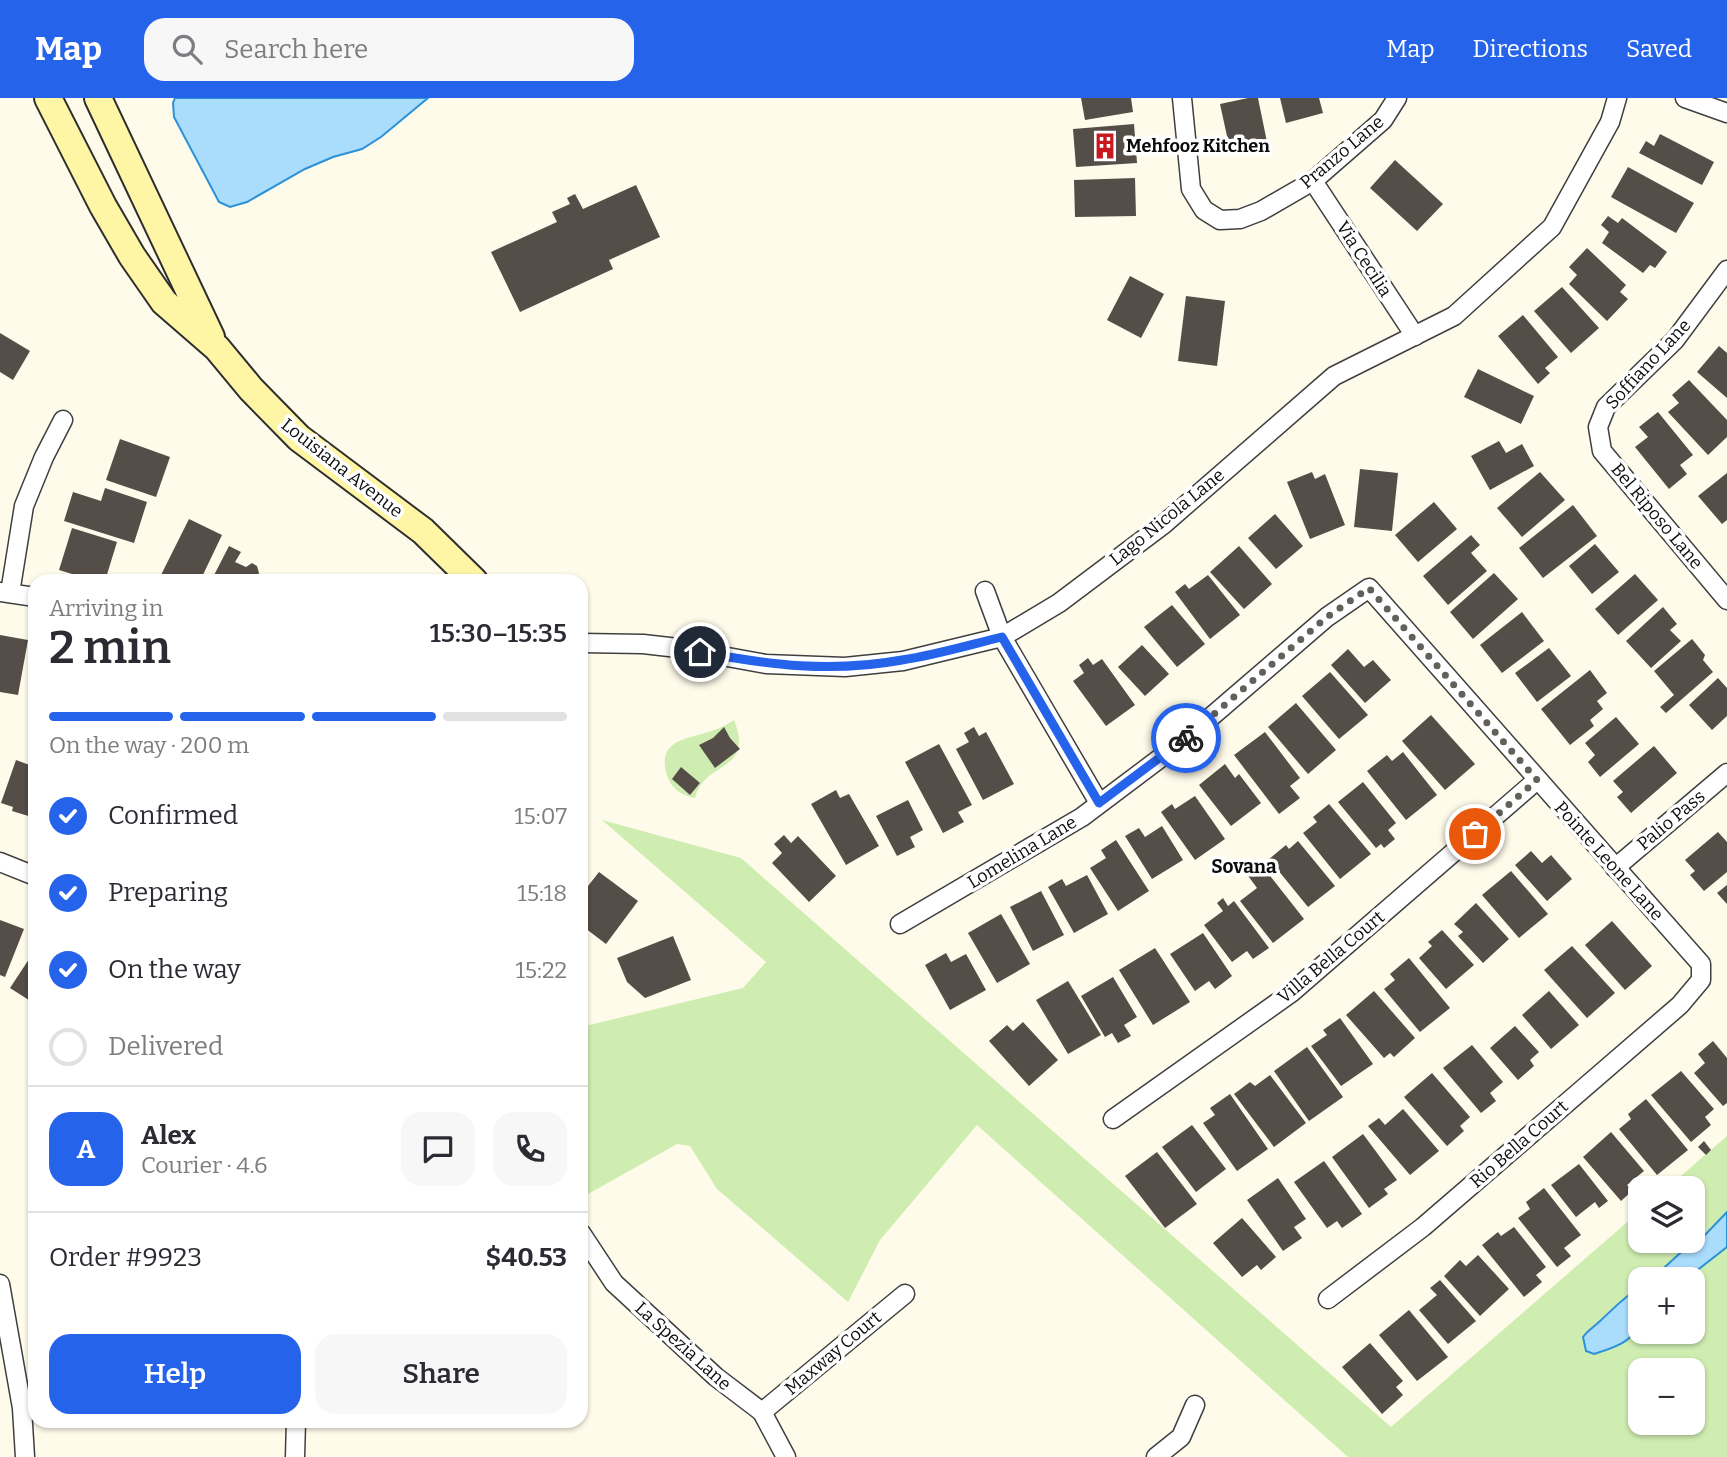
<!DOCTYPE html>
<html lang="en">
<head>
<meta charset="utf-8">
<style>
	body { margin:0; font-family:Bitter,serif; background:#f7f7f7; color:#2b2b33; height:100vh; display:flex; flex-direction:column; font-size:26px; white-space:nowrap }
	* { box-sizing:border-box; margin:0 }
	p { font-size:23px; color:#7c7c81 }
	.icon { flex:none; width:38px; height:38px; fill:none; stroke:currentColor; stroke-width:2; stroke-linecap:round; stroke-linejoin:round }
	.map { position:relative; flex:1; overflow:hidden }
	.details { position:absolute; left:28px; top:476px; width:560px; height:854px; display:flex; flex-direction:column; background:#fff; border-radius:21px; box-shadow:0 2px 5px #0004 }
	.details>* { flex:none }
	.fabs { position:absolute; left:1628px; top:1078px; display:grid; gap:14px }
	.fabs a { display:grid; place-items:center; width:77px; height:77px; border-radius:14px; background:#fff; box-shadow:0 2px 5px #0004; font-size:35px }
	.pin { position:absolute; display:grid; place-items:center; width:60px; height:60px; color:#fff; margin:-30px; border:4px solid #fff; border-radius:50%; box-shadow:0 2px 7px #0007 }
	.courier { position:absolute; display:grid; place-items:center; width:70px; height:70px; margin:-35px; border:5px solid #2563eb; border-radius:50%; background:#fff; color:#222; box-shadow:0 2px 9px #0007 }
	.head em { font-style:normal; font-weight:600 }
	.head div { display:flex; flex-direction:column-reverse }
	.head { display:flex; align-items:center; justify-content:space-between; height:119px; padding:0 21px }
	h1 { font-size:46px; font-weight:600; line-height:52px }
	.bar { display:grid; grid-template-columns:repeat(4,1fr); gap:10px 7px; align-content:center; height:84px; padding:0 21px }
	.bar i { height:9px; border-radius:5px; background:#e1e1e2 }
	.bar .active { background:#2563eb }
	.bar p { grid-column:span 4 }
	.line { display:flex; align-items:center; gap:18px; padding:0 21px; border-top:2px solid #e1e1e2 }
	.line div { flex:1 }
	.round { display:grid; place-items:center; flex:none; width:74px; height:74px; border-radius:21px; background:#f7f7f7 }
	ol { padding:0 21px; list-style:none }
	li { display:flex; align-items:center; gap:21px; height:77px }
	li p { margin-inline-start:auto }
	li .icon { padding:7px; border-radius:50%; background:#2563eb; color:#fff; stroke-width:4 }
	li:last-child { color:#7c7c81 }
	li i { width:38px; height:38px; border:4px solid #e1e1e2; border-radius:50% }
	.action { display:flex; gap:14px; margin-top:auto; padding:14px 21px }
	.action a { flex:1; height:80px; border-radius:21px; background:#2563eb; color:#fff; font-size:28px; font-weight:600; line-height:80px; text-align:center }
	.action a+a { background:#f7f7f7; color:#2b2b33 }
	header { display:flex; align-items:center; gap:42px; box-sizing:border-box; height:98px; padding:0 35px; background:#2563eb; color:#fff }
	header strong { font-size:33px }
	nav { display:flex; gap:38px; margin-inline-start:auto; font-size:24px }
	.search { width:490px; height:63px; background:#f7f7f7; display:flex; align-items:center; gap:18px; box-sizing:border-box; padding:0 24px; border-radius:21px; color:#7c7c81; font-size:26px }
	.map>svg:first-child { display:block }
</style>
</head>
<body>
<header>
<strong>Map</strong>
<div class="search"><svg class="icon" aria-label="search" viewBox="0 0 24 24"><circle cx="10" cy="10" r="6"/><path d="M15 15l6 6"/></svg>Search here</div>
<nav><a>Map</a><a>Directions</a><a>Saved</a></nav>
</header>
<div class="map">
<svg width="1727" height="1359" viewBox="0 0 1727 1359">
	<rect width="100%" height="100%" fill="#fffbea"/>
	<!-- green -->
	<g fill="#cfedb1" fill-rule="evenodd">
		<path d="M734 622C755 675 704 662 695 700 681 697 672 692 667 677 655 639 693 641 714 632 721 630 728 626 734 622Z"/>
		<path d="M602 722 741 760 1391 1329 1640 1113V1143H1692V1090H1667L1727 1038V1359H1348L977 1027 880 1142 848 1204 717 1091 690 1048 677 1046 581 1100V929L743 890 766 864ZM1640 1181H1692V1234H1640ZM1640 1272H1692V1325H1640Z"/>
	</g>
	<!-- water -->
	<g fill="#aadcfc" stroke="#2b91d9" stroke-width="2">
		<path d="M175 0H428L381 39 362 51 333 59 305 71 247 104 230 109 219 104 174 19 173 5Z"/>
		<path d="M1727 1114V1149L1686 1181H1652L1679 1156 1703 1139Z"/>
		<path d="M1640 1189C1640 1234 1640 1242 1594 1256L1586 1253 1583 1239C1588 1232 1594 1229 1600 1223 1613 1211 1624 1199 1640 1189Z"/>
	</g>
	<!-- building -->
	<g fill="#554d47">
		<path d="M1081 0H1131L1133 14 1085 22Z"/>
		<path d="M1248 0H1258L1267 44 1230 52 1220 6Z"/>
		<path d="M1280 0H1319L1323 15 1286 25Z"/>
		<path d="M1134 26 1137 65 1076 69 1073 31Z"/>
		<path d="M1660 36 1714 64 1702 87 1639 55 1646 43 1654 48Z"/>
		<path d="M1395 62 1443 106 1417 133 1370 90Z"/>
		<path d="M1628 69 1694 105 1676 135 1611 99Z"/>
		<path d="M1135 80 1136 118 1075 119 1074 82Z"/>
		<path d="M636 87 660 139 609 162 613 171 520 214 491 154 557 124 552 114 570 106 567 100 575 96 583 111Z"/>
		<path d="M1608 118 1618 125 1622 120 1667 154 1655 170 1650 167 1643 175 1602 145 1609 134 1601 127Z"/>
		<path d="M1587 150 1626 187 1620 194 1628 201 1607 223 1569 186 1577 177 1569 169Z"/>
		<path d="M1130 178 1164 196 1141 240 1107 222Z"/>
		<path d="M1562 189 1599 230 1571 255 1534 213Z"/>
		<path d="M1186 198 1225 203 1217 268 1178 263Z"/>
		<path d="M1523 217 1558 259 1545 270 1550 275 1538 286 1498 238Z"/>
		<path d="M0 235 30 253 13 282 0 274Z"/>
		<path d="M1719 248 1727 255V300L1697 274Z"/>
		<path d="M1478 271 1534 298 1521 326 1464 299Z"/>
		<path d="M1689 282 1727 322V339L1708 357 1668 314 1679 305 1672 297Z"/>
		<path d="M1658 314 1693 357 1680 367 1687 376 1669 391 1635 349 1648 339 1639 329Z"/>
		<path d="M120 341 170 359 156 399 106 382Z"/>
		<path d="M1499 343 1506 355 1522 346 1534 368 1490 392 1471 358Z"/>
		<path d="M1360 371 1398 375 1392 433 1354 429Z"/>
		<path d="M1312 374 1315 381 1325 376 1345 427 1310 441 1287 384Z"/>
		<path d="M1540 374 1565 402 1522 439 1497 410Z"/>
		<path d="M1727 375V422L1722 426 1698 398Z"/>
		<path d="M105 390 147 404 134 445 64 423 73 394 101 403Z"/>
		<path d="M1434 404 1457 431 1418 464 1395 437Z"/>
		<path d="M1573 407 1597 438 1543 480 1519 450Z"/>
		<path d="M1275 416 1303 448 1276 471 1248 440Z"/>
		<path d="M189 421 222 437 200 483H158Z"/>
		<path d="M72 430 117 444 105 483H95L59 472Z"/>
		<path d="M1471 437 1480 447 1471 455 1487 473 1448 507 1423 478Z"/>
		<path d="M1595 446 1619 474 1592 496 1569 468Z"/>
		<path d="M229 448 241 454 235 464 246 469 252 465 257 468 259 475 255 483H211Z"/>
		<path d="M1239 448 1272 486 1244 511 1210 474Z"/>
		<path d="M1494 475 1518 501 1473 541 1450 514Z"/>
		<path d="M1635 476 1658 502 1618 537 1595 511Z"/>
		<path d="M1208 477 1240 517 1210 541 1175 494 1185 486 1189 491Z"/>
		<path d="M1172 507 1205 546 1177 569 1144 529Z"/>
		<path d="M1663 509 1677 526 1670 532 1681 543 1651 570 1626 543Z"/>
		<path d="M1522 514 1544 543 1502 575 1480 547Z"/>
		<path d="M0 537 28 542 18 597 0 594Z"/>
		<path d="M1692 541 1705 557 1703 562 1713 574 1666 615 1660 609 1674 597 1654 573Z"/>
		<path d="M1142 547 1169 576 1145 598 1118 569Z"/>
		<path d="M1549 550 1571 578 1537 604 1515 575Z"/>
		<path d="M1348 551 1364 569 1373 562 1391 582 1365 605 1331 567Z"/>
		<path d="M1088 560 1093 567 1102 561 1135 607 1106 628 1073 583 1084 575 1079 567Z"/>
		<path d="M1590 572 1607 595 1597 603 1603 611 1590 622 1594 628 1570 647 1541 611Z"/>
		<path d="M1330 574 1368 617 1339 641 1302 598Z"/>
		<path d="M1718 580 1727 590V618L1712 632 1689 607Z"/>
		<path d="M1296 605 1336 652 1308 676 1268 629Z"/>
		<path d="M1431 617 1475 666 1445 692 1402 643Z"/>
		<path d="M1616 619 1639 646 1600 679 1588 664 1595 657 1585 645Z"/>
		<path d="M724 629 730 640 740 651 715 670 699 647 713 640Z"/>
		<path d="M974 629 979 638 986 634 1014 686 983 702 956 651 969 644 964 635Z"/>
		<path d="M1265 634 1300 680 1290 688 1300 700 1279 716 1234 657Z"/>
		<path d="M939 646 972 707 958 714 964 724 943 735 905 664Z"/>
		<path d="M1654 648 1677 675 1631 715 1617 699 1623 694 1613 683Z"/>
		<path d="M1403 654 1437 697 1406 722 1367 673 1387 657 1392 663Z"/>
		<path d="M16 662 35 669V720L12 713 13 709 1 705Z"/>
		<path d="M1225 666 1235 680 1239 676 1261 705 1231 728 1199 687Z"/>
		<path d="M681 669 700 685 690 697 672 681Z"/>
		<path d="M1363 684 1396 725 1388 732 1395 741 1384 750 1381 746 1376 750 1338 704Z"/>
		<path d="M836 692 840 700 849 696 879 748 846 767 811 706Z"/>
		<path d="M1195 698 1225 741 1195 762 1161 714 1172 706 1175 711Z"/>
		<path d="M908 702 923 732 910 739 915 749 897 758 876 718Z"/>
		<path d="M1329 706 1371 756 1340 781 1303 735 1317 724 1313 719Z"/>
		<path d="M1162 728 1183 762 1152 781 1125 738 1139 730 1145 739Z"/>
		<path d="M1718 734 1727 744V774L1704 793 1690 777 1695 773 1685 762Z"/>
		<path d="M784 737 791 745 798 738 836 778 809 804 772 765 782 755 774 746Z"/>
		<path d="M1116 742 1149 793 1118 813 1090 770 1106 760 1101 752Z"/>
		<path d="M1298 743 1335 788 1308 809 1269 761 1286 747 1289 751Z"/>
		<path d="M1531 753 1542 765 1551 757 1572 781 1547 803 1515 767Z"/>
		<path d="M1260 765 1304 821 1273 845 1240 803 1257 790 1246 775Z"/>
		<path d="M1511 773 1548 816 1519 840 1482 797Z"/>
		<path d="M599 774 638 803 606 846 581 827V821L586 814 581 811V797Z"/>
		<path d="M1087 777 1108 816 1074 835 1048 789 1062 781 1066 788Z"/>
		<path d="M1727 787V806L1717 795Z"/>
		<path d="M1041 793 1064 837 1033 853 1010 809Z"/>
		<path d="M1223 800 1228 808 1234 803 1269 850 1253 861 1247 853 1232 864 1204 827 1223 813 1217 805Z"/>
		<path d="M1476 805 1509 841 1483 865 1458 838 1463 834 1454 826Z"/>
		<path d="M1001 816 1030 866 997 885 968 835Z"/>
		<path d="M0 822 24 831 5 879 0 877Z"/>
		<path d="M1612 823 1652 868 1625 892 1585 847Z"/>
		<path d="M1442 832 1474 867 1446 891 1419 860 1432 848 1428 844Z"/>
		<path d="M1203 835 1232 878 1215 891 1209 883 1195 893 1170 856Z"/>
		<path d="M673 838 691 882 645 900 627 884 617 860Z"/>
		<path d="M1572 848 1615 895 1587 920 1544 872Z"/>
		<path d="M1155 850 1190 904 1153 927 1119 872Z"/>
		<path d="M35 852V906L10 890Z"/>
		<path d="M946 855 951 864 966 856 986 892 950 912 925 867Z"/>
		<path d="M1409 860 1450 910 1420 934 1384 891 1395 882 1390 876Z"/>
		<path d="M1113 879 1137 919 1124 927 1131 938 1118 945 1112 935 1105 939 1081 898Z"/>
		<path d="M1068 883 1101 937 1068 956 1036 902Z"/>
		<path d="M1374 893 1415 940 1394 959 1390 955 1384 960 1346 917Z"/>
		<path d="M1549 893 1579 927 1551 951 1522 917Z"/>
		<path d="M1340 920 1373 966 1341 988 1311 948 1327 937 1323 932Z"/>
		<path d="M1023 924 1058 962 1029 988 989 943 1007 927 1013 933Z"/>
		<path d="M1515 928 1539 954 1530 962 1534 968 1518 982 1490 950Z"/>
		<path d="M1713 943 1727 960V1005L1723 1008 1694 975 1705 965 1698 956Z"/>
		<path d="M1472 947 1503 984 1490 995 1496 1003 1481 1015 1443 970Z"/>
		<path d="M1307 949 1343 999 1309 1023 1274 973Z"/>
		<path d="M1681 973 1714 1011 1705 1019 1711 1027 1691 1044 1651 997Z"/>
		<path d="M1432 975 1470 1019 1460 1028 1464 1033 1447 1048 1404 999Z"/>
		<path d="M1270 977 1306 1025 1274 1049 1234 996 1250 984 1255 988Z"/>
		<path d="M1230 996 1268 1051 1237 1073 1203 1025 1215 1017 1210 1010Z"/>
		<path d="M1646 1001 1688 1052 1657 1077 1619 1031 1631 1021 1628 1016Z"/>
		<path d="M1403 1011 1439 1053 1410 1077 1368 1028 1379 1020 1385 1027Z"/>
		<path d="M1192 1027 1226 1071 1196 1094 1162 1049Z"/>
		<path d="M1611 1034 1644 1073 1627 1087 1632 1093 1621 1103 1583 1059Z"/>
		<path d="M1363 1036 1397 1082 1384 1091 1388 1096 1369 1110 1332 1059Z"/>
		<path d="M1704 1043 1711 1052 1706 1057 1698 1049Z"/>
		<path d="M1157 1054 1197 1106 1165 1130 1125 1078Z"/>
		<path d="M1324 1063 1362 1116 1342 1130 1337 1123 1327 1130 1294 1084Z"/>
		<path d="M1579 1066 1608 1103 1599 1110 1595 1104 1576 1119 1551 1087Z"/>
		<path d="M1278 1080 1306 1121 1294 1129 1302 1140 1283 1153 1247 1102Z"/>
		<path d="M1544 1090 1581 1137 1564 1150 1571 1158 1557 1169 1518 1120 1530 1111 1526 1104Z"/>
		<path d="M1242 1120 1276 1159 1261 1172 1257 1167 1242 1179 1213 1145Z"/>
		<path d="M1514 1129 1546 1169 1536 1177 1542 1184 1524 1199 1482 1147 1498 1134 1501 1138Z"/>
		<path d="M1478 1157 1509 1191 1480 1218 1444 1178 1460 1162 1466 1168Z"/>
		<path d="M1440 1182 1476 1223 1448 1246 1419 1212 1437 1197 1430 1190Z"/>
		<path d="M1409 1212 1448 1259 1417 1283 1379 1237Z"/>
		<path d="M1370 1245 1403 1283 1396 1289 1403 1297 1382 1316 1342 1269Z"/>
	</g>
	<g fill="none" stroke-linecap="round" stroke-linejoin="round">
		<!-- street casing -->
		<g stroke="#3f3f3f" stroke-width="21">
			<g id="street">
				<path d="M1182 0 1191 91 1204 112 1220 122 1240 121 1261 113 1313 83 1383 22 1397 0"/>
				<path d="M1685 0 1727 15"/>
				<path d="M1313 83 1415 238"/>
				<path d="M1727 172 1675 242 1606 309 1598 329 1602 353 1727 502"/>
				<path d="M985 493 1002 539 1099 705"/>
				<path d="M0 494 35 499"/>
				<path d="M10 495 24 408 44 359 63 322"/>
				<path d="M581 545 643 546 678 550 766 566 845 569 903 563 1002 539 1059 505 1164 426 1334 278 1454 218 1552 129 1610 24 1617 0"/>
				<path d="M0 764 35 778"/>
				<path d="M1615 770 1727 675"/>
				<path d="M900 826 1082 719 1183 643 1327 519 1369 490 1701 866V882L1680 907 1423 1129 1328 1201"/>
				<path d="M1113 1021 1291 895 1537 682"/>
				<path d="M581 1135 614 1185 716 1279 762 1314 786 1359"/>
				<path d="M0 1186 22 1310 25 1359"/>
				<path d="M762 1314 905 1196"/>
				<path d="M295 1359 296 1323"/>
				<path d="M1156 1359 1181 1339 1195 1307"/>
			</g>
		</g>
		<!-- secondary casing -->
		<g stroke="#2e2e2e" stroke-width="30">
			<g id="secondary">
				<path d="M48 0 103 108 132 158 164 204 217 250 251 291 299 340 423 433 474 483"/>
				<path d="M98 0 211 239"/>
			</g>
		</g>
		<!-- street -->
		<use href="#street" stroke="#fff" stroke-width="18"/>
		<!-- secondary -->
		<use href="#secondary" stroke="#fff6a5" stroke-width="26"/>
	</g>
	<g fill="none" stroke-linecap="round" stroke-linejoin="round">
		<!-- done -->
		<path stroke="#61605a" stroke-width="7" stroke-dasharray="0 12.6" d="M1186 640 1327 519 1369 490 1537 682 1475 736"/>
		<!-- route -->
		<path stroke="#2563eb" stroke-width="9" d="M700 554C770 567 831 575 902 562 936 557 969 547 1002 539L1099 705 1186 640"/>
	</g>
	<!-- icons -->
	<defs>
		<g id="building-bare" transform="scale(2.1)"><path d="M-4-6H4V6H1V3H-1V6H-4ZM-2.5-4.3h1.7v1.8h-1.7ZM.8-4.3h1.7v1.8H.8ZM-2.5-1h1.7V.8h-1.7ZM.8-1h1.7V.8H.8Z" fill="#c7181e" stroke="#fff" stroke-width="2.5" paint-order="stroke"/></g>
	</defs>
	<g fill-rule="evenodd">
		<use href="#building-bare" x="1105" y="48"/>
	</g>
	<g text-anchor="middle" dominant-baseline="central" stroke-width="7" stroke-linejoin="round" paint-order="stroke">
		<!-- poi labels -->
		<g font-size="18" font-weight="bold" fill="#0c0c0c" stroke="#fff" text-anchor="start">
			<text x="1126" y="48">Mehfooz Kitchen</text>
		</g>
		<!-- street labels -->
		<g font-size="18" fill="#0c0c0c" stroke="#fff">
			<text transform="translate(1342 54) rotate(-40)">Pranzo Lane</text>
			<text transform="translate(1364 161) rotate(57)">Via Cecilia</text>
			<text transform="translate(1648 266) rotate(-47)">Soffiano Lane</text>
			<text transform="translate(342 370) rotate(38)">Louisiana Avenue</text>
			<text transform="translate(1657 418) rotate(50)">Bel Riposo Lane</text>
			<text transform="translate(1167 419) rotate(-39)">Lago Nicola Lane</text>
			<text transform="translate(1671 722) rotate(-40)">Palio Pass</text>
			<text transform="translate(1022 754) rotate(-31)">Lomelina Lane</text>
			<text transform="translate(1609 763) rotate(48)">Pointe Leone Lane</text>
			<text transform="translate(1331 859) rotate(-40)">Villa Bella Court</text>
			<text transform="translate(1519 1046) rotate(-41)">Rio Bella Court</text>
			<text transform="translate(683 1248) rotate(42)">La Spezia Lane</text>
			<text transform="translate(833 1255) rotate(-40)">Maxway Court</text>
		</g>
		<!-- neighbourhood labels -->
		<g font-size="19" font-weight="bold" fill="#0c0c0c" stroke="#fff">
			<text x="1244" y="768">Sovana</text>
		</g>
	</g>
</svg>
<div class="fabs">
<a><svg class="icon" aria-label="layers" viewBox="0 0 24 24"><path d="M12 4l9 5-9 5-9-5zM3 14l9 5 9-5"/></svg></a>
<a>+</a>
<a>−</a>
</div>
<div class="pin" style="left:1475px;top:736px;background:#ea580c"><svg class="icon" aria-label="bag" viewBox="0 0 24 24"><path d="M5 8h14l-1 12H6zM9 8a3 3 0 0 1 6 0"/></svg></div>
<div class="pin" style="left:700px;top:554px;background:#1f2937"><svg class="icon" aria-label="home" viewBox="0 0 24 24"><path d="M3 11l9-7 9 7M6 9v11h12V9"/></svg></div>
<div class="courier" style="left:1186px;top:640px"><svg class="icon" aria-label="bike" viewBox="0 0 24 24"><circle cx="6" cy="16" r="4"/><circle cx="18" cy="16" r="4"/><path d="M6 16l4-8h5l3 8M10 8l3 8H6M13 5h3"/></svg></div>
<section class="details">
<div class="head"><div><h1>2 min</h1><p>Arriving in</p></div><em>15:30–15:35</em></div>
<div class="bar"><i class="active"></i><i class="active"></i><i class="active"></i><i></i><p>On the way · 200 m</p></div>
<ol>
<li><svg class="icon" aria-label="check" viewBox="0 0 24 24"><path d="M5 12l5 5 9-10"/></svg>Confirmed<p>15:07</p></li>
<li><svg class="icon" aria-label="check" viewBox="0 0 24 24"><path d="M5 12l5 5 9-10"/></svg>Preparing<p>15:18</p></li>
<li><svg class="icon" aria-label="check" viewBox="0 0 24 24"><path d="M5 12l5 5 9-10"/></svg>On the way<p>15:22</p></li>
<li><i></i>Delivered</li>
</ol>
<div class="line" style="height:126px"><b class="round" style="background:#2563eb;color:#fff">A</b><div><b>Alex</b><p>Courier · 4.6</p></div><a class="round"><svg class="icon" aria-label="chat" viewBox="0 0 24 24"><path d="M4 5h16v11H9l-5 4z"/></svg></a><a class="round"><svg class="icon" aria-label="phone" viewBox="0 0 24 24"><path d="M5 4h4l2 5-3 2q2 4 5 5l2-3 5 2v4C11 20 4 13 5 4z"/></svg></a></div>
<div class="line" style="height:91px"><div>Order #9923</div><b>$40.53</b></div>
<div class="action"><a>Help</a><a>Share</a></div>
</section>
</div>
</body>
</html>
